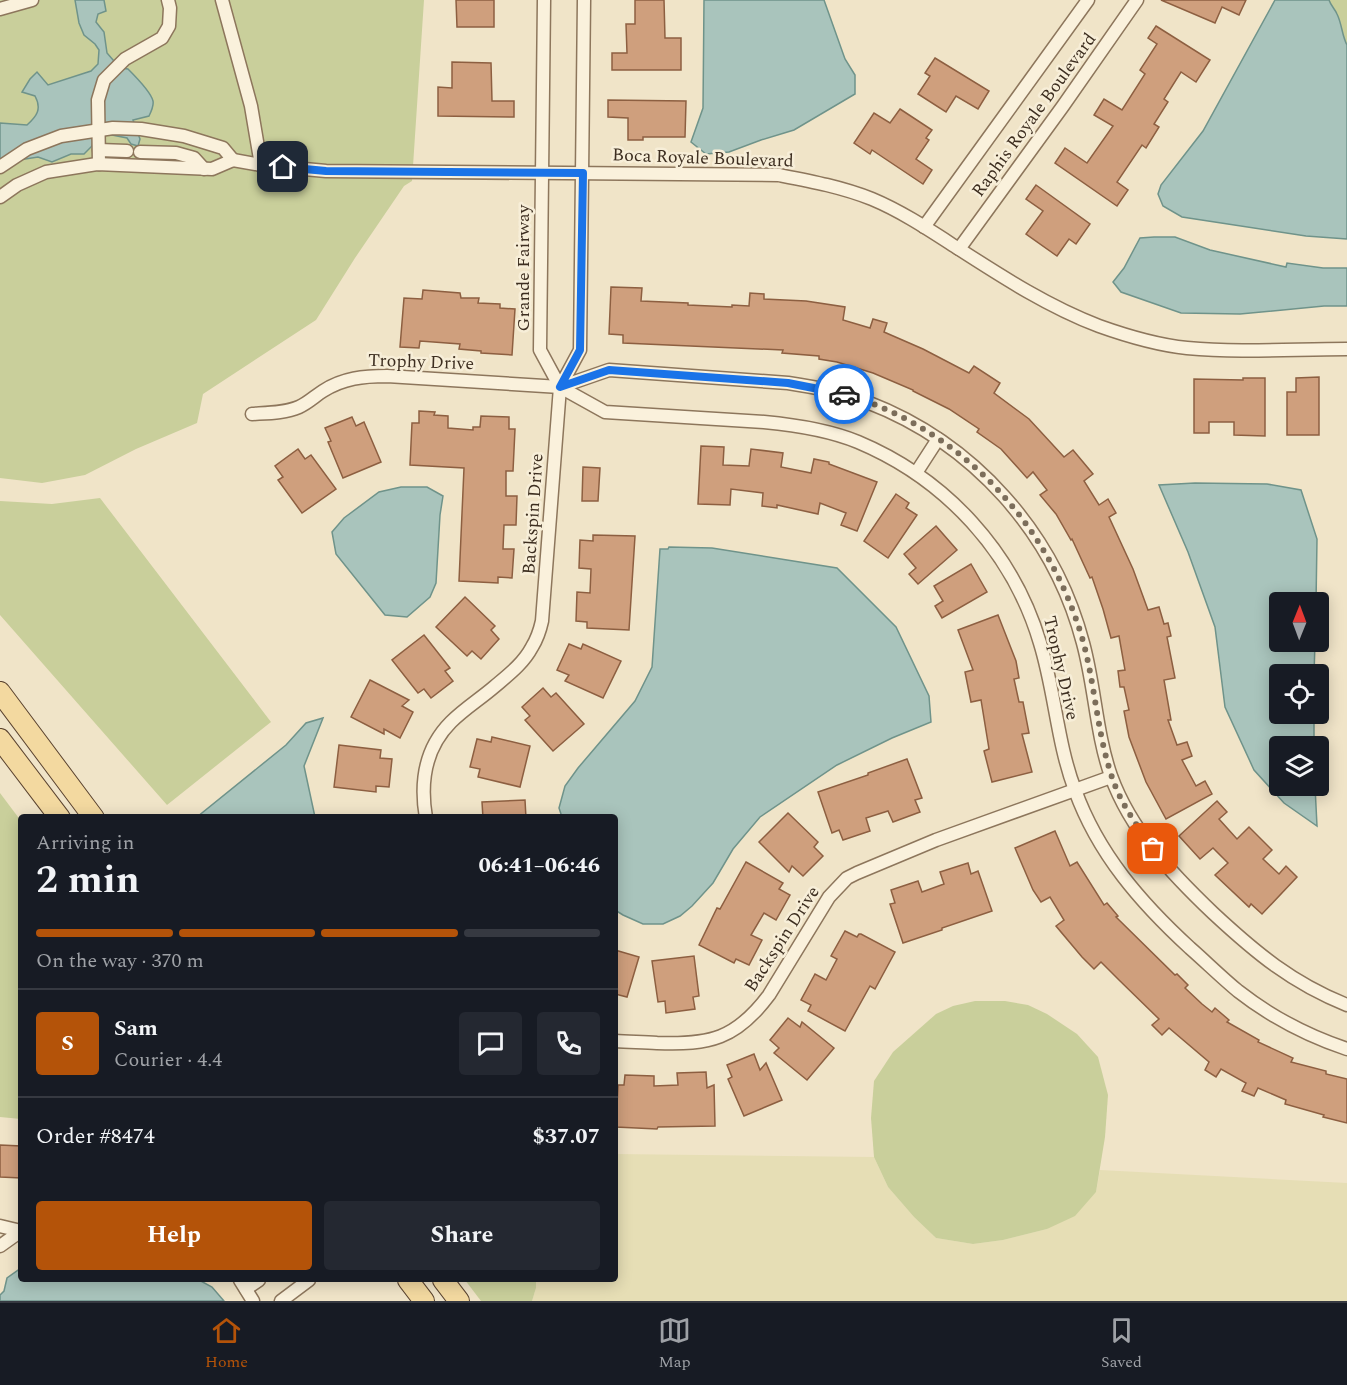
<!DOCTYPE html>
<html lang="en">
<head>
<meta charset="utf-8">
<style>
	body { margin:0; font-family:Spectral,serif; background:#242831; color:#f1f3f6; height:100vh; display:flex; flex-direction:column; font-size:22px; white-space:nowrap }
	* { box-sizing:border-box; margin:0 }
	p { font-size:20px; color:#9ea1a6 }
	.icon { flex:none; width:33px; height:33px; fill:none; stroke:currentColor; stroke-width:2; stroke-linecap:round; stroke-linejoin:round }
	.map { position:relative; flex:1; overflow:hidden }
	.drawer { position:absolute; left:18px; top:814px; width:600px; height:468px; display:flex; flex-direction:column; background:#171b24; border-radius:6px; box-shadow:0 3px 15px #0003 }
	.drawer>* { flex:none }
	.needle { width:39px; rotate:1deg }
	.tools { position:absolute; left:1269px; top:592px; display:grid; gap:12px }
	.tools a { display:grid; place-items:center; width:60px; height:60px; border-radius:6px; background:#171b24; box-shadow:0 3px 15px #0003; font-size:30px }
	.pin { position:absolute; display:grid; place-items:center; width:51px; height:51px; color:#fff; margin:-26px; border-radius:12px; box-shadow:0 3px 9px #0006 }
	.courier { position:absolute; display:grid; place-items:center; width:60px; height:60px; margin:-30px; border:4px solid #1a73e8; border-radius:50%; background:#fff; color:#222; box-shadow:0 2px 8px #0007 }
	.head em { font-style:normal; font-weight:700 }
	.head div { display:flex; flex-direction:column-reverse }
	.head { display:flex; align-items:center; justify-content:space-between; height:102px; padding:0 18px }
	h1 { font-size:39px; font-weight:700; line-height:45px }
	.bar { display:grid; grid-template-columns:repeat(4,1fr); gap:9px 6px; align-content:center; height:72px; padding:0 18px }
	.bar i { height:8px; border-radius:4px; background:#363941 }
	.bar .active { background:#b45309 }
	.bar p { grid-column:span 4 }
	.line { display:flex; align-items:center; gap:15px; padding:0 18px; border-top:2px solid #363941 }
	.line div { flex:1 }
	.round { display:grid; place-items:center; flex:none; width:63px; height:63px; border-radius:6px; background:#242831 }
	.action { display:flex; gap:12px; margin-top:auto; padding:12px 18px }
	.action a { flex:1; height:69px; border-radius:6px; background:#b45309; color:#fff; font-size:24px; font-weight:700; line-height:69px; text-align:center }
	.action a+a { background:#242831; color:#f1f3f6 }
	.tab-bar { display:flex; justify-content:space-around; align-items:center; height:84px; border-top:2px solid #363941; background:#171b24; font-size:16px; color:#9ea1a6 }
	.tab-bar a { display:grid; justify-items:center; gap:3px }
	.tab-bar .active { color:#b45309 }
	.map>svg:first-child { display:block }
</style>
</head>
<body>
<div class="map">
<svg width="1347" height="1301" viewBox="0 0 1347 1301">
	<rect width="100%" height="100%" fill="#f0e4c8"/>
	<!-- farmland -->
	<path fill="#e6deb5" d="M615 1154 874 1157 888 1187 914 1217 936 1238 973 1244 1003 1240 1047 1229 1096 1192 1100 1170 1347 1183V1301H532L536 1288V1280H615Z"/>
	<!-- green -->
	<g fill="#c9cf9b">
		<path d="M0 0H75L79 23 84 35 95 44 99 50 98 64 92 71 48 85 37 72 30 79 22 92 35 96C42 109 37 116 27 125L0 123Z"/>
		<path d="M104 0H424L412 181 404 186 355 258 316 320 203 394 197 423 136 449 85 475 42 483 0 478V163L39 157 52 162 71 154H84L93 135C108 131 124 138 140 139L133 120 149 116 120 68 107 53 104 32 96 22 98 14 106 11Z"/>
		<path d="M1329 0H1347V45C1342 36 1342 24 1337 14 1334 9 1331 6 1329 0Z"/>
		<path d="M100 498 271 722 167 805 0 615V501L52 504Z"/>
		<path d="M0 793 21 821V1119L0 1117Z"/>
		<path d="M975 1001H1005L1028 1005 1047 1014 1077 1034 1098 1057 1108 1095 1105 1137 1096 1192 1075 1216 1047 1229 1003 1240 973 1244 936 1238 914 1217 888 1187 874 1157 871 1118 874 1081 893 1052 936 1014 953 1006Z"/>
		<path d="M465 1280H536V1288L532 1301H481Z"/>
	</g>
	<!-- water -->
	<g fill="#a9c4bc" stroke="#6f938a" stroke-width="1.5">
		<path d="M75 0H104L106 11 98 14 96 22 104 32 107 53 120 68 128 69C135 76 151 92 153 101 154 106 151 112 149 116L133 120 140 139 138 146 131 144 127 138 102 133 94 136 92 146 84 154H71L52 162 38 157 0 163V123L27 125C37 116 42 109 35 96L22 92 30 79 37 72 48 85 91 71 98 64 99 50 95 44 84 35 79 23Z"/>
		<path d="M704 0H824L845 59 855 75V94L794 130 761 140 729 152 706 154 691 142 703 108Z"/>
		<path d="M1275 0H1329C1331 6 1335 9 1337 14 1342 24 1342 36 1347 45V239L1306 236 1182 217 1163 206 1158 194 1161 185 1203 131Z"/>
		<path d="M1154 237H1175L1210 250 1286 267 1287 263 1323 268H1347V306H1324L1240 314 1181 313 1121 292 1113 282 1124 268 1140 238Z"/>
		<path d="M1195 483 1267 484 1301 490 1317 539 1316 603H1280V642H1315L1314 675H1280V714H1314V747H1280V786H1315L1317 826 1284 803 1254 770 1225 707 1215 627 1188 552 1159 485Z"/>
		<path d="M401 487H427L443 496 440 515 436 583 430 597 407 617 385 615 336 554 332 532 344 518 379 492Z"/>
		<path d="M669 547 712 548 837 568 896 627 929 696 931 722 892 738 837 765 760 817 733 849 713 883 692 906 680 916 663 924H643L623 915 615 910V818L562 817 559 808 565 786 578 768 635 701 652 667 660 549H668Z"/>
		<path d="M323 718 304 766 315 817H197L286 745 306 723Z"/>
		<path d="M21 1268V1280H199L212 1287 224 1301H0V1295L4 1291 7 1278Z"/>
	</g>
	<!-- building -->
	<g fill="#cf9f7d" stroke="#8d5f41" stroke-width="1.5">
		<path d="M456 0H494V27H457Z"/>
		<path d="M635 0H664L665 38H681V70H612V53H627L626 24H635Z"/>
		<path d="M1161 0H1246L1239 15 1222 7 1215 23Z"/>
		<path d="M1156 26 1210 60 1196 82 1181 72 1164 99 1168 102 1154 124 1159 127 1146 148 1142 145 1117 182 1128 190 1117 206 1055 163 1065 148 1087 163 1113 126 1094 115 1104 99 1122 110 1145 74 1140 70 1157 44 1148 38Z"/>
		<path d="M935 58 989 91 978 109 956 96 946 112 918 94 930 76 925 73Z"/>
		<path d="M452 62 491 63 492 101H514V117L438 116V87L452 88Z"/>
		<path d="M608 100 686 101 685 137H643V140H628V118L608 117Z"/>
		<path d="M900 109 932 130 926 138 929 140 916 159 932 170 923 184 872 150 870 154 854 143 874 113 890 123Z"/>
		<path d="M1036 185 1090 224 1076 244 1069 239 1057 256 1026 234 1043 211 1026 199Z"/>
		<path d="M611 287 642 288 641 301 688 303V305L732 307V305L749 306 750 293 764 294V299L806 301 845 307 843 320 870 328 873 319 887 323 884 332 923 349 969 373 974 366 1000 383 994 393 1029 419 1064 457 1073 450 1093 474 1084 481 1099 505 1108 499 1116 513 1109 517 1133 569 1148 610 1159 607 1164 624 1168 623 1171 636 1167 637 1175 678 1164 680 1171 720H1168L1177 745 1187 742 1192 756 1182 760 1196 786 1205 781 1212 794 1166 819 1146 782 1129 737 1124 711 1129 710 1124 687H1120L1118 671 1125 670 1119 636 1111 638 1103 609 1092 577 1090 578 1072 539 1071 540 1056 514 1040 495 1047 490 1033 472 1027 478 1001 449 977 432 979 429 949 409 913 391V390L873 373 837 362 819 359V356L782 353 783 350 623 343V335L609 334Z"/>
		<path d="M423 290 460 293 461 298H479L478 303 500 304V308L515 309 512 355 481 353V351L459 349 460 344 420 341 419 348 400 347 404 298 422 299Z"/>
		<path d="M1319 377V435H1287V392H1296V378Z"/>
		<path d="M1243 378H1265V436L1234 435V422H1209V433H1194V379L1243 380Z"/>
		<path d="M419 411 435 412 434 415 448 416V428L473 430V427H480L481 416 509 417V429H515L513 471H506V496H517L516 525H504L503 549H514L512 578 498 577V583L459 581 464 468 410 465 412 423H419Z"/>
		<path d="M352 417 356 426 364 422 381 462 343 478 328 442 331 441 325 428Z"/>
		<path d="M701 446 724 447 723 465 749 466 751 449 783 453 781 467 811 473 814 459 829 462V464L877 482 857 531 841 525 846 513 820 503 818 514 777 505V508L762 506 763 493 731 489 730 505 698 504Z"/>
		<path d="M298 449 305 459 311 455 336 489 302 513 278 480 283 477 275 466Z"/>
		<path d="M583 467 600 468 598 501H582Z"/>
		<path d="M896 494 909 503 906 508 917 515 888 558 864 541Z"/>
		<path d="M936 526 957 550 918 584 909 574 916 568 904 554Z"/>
		<path d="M593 535 635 536 629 630 587 628V622L576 621 577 592 590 593 591 569 579 568 580 540 593 541Z"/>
		<path d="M971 564 987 592 942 618 935 606 943 601 934 586Z"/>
		<path d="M465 597 495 626 491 630 499 639 481 659 472 651 467 656 436 627Z"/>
		<path d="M998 615 1016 661 1019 678 1014 679 1019 702H1023L1029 733 1022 734 1032 772 992 782 984 751 989 749 981 700 971 702 965 672 973 670 958 630Z"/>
		<path d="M424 635 450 668 445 671 453 681 431 698 424 689 418 693 392 660Z"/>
		<path d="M569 644 581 649 583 644 621 661 603 698 565 681 569 675 557 670Z"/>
		<path d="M370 680 409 700 402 706 413 712 400 738 384 729V734L351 717Z"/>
		<path d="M543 688 551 697 556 693 584 724 553 751 525 720 530 716 522 707Z"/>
		<path d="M492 737 530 746 520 787 478 777 480 769 470 767 477 739 491 742Z"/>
		<path d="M339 745 381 750 380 758 392 759 389 787 376 786V792L334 787Z"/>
		<path d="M907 759 922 798 915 800 920 812 893 822 888 811 866 818 870 831 843 840 839 830 832 833 818 792 868 775V773Z"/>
		<path d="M525 800 526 818H483L482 802Z"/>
		<path d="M1217 801 1227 812 1219 819 1237 839 1249 827 1272 850 1263 859 1279 874 1286 866 1297 877 1262 914 1251 904 1249 907 1215 875 1228 863 1213 848 1200 859 1179 836Z"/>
		<path d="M788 813 818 842 814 847 823 856 803 876 792 866 789 872 759 842Z"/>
		<path d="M1055 831 1070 866 1077 862 1104 905 1107 903 1118 916 1116 917 1175 975 1177 974 1188 985 1185 988 1202 1004 1212 1012 1215 1008 1229 1020 1227 1022 1259 1040 1258 1042 1293 1058 1291 1062 1326 1071V1074L1347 1079V1123L1323 1117 1324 1115 1285 1104 1286 1100 1258 1088 1254 1096 1242 1091 1246 1083 1221 1069 1216 1077 1205 1070 1209 1062 1169 1028 1162 1035 1152 1025 1159 1019 1119 980 1101 962 1094 969 1082 957 1056 926 1064 920 1050 897 1041 902 1033 890 1015 848Z"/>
		<path d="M746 862 783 883 779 889 790 895 776 920 764 913 751 935 762 940 749 965 736 959 734 963 699 945 717 908 720 909Z"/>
		<path d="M968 863 971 874 978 871 992 911 942 928V930L903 943 890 904 895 903 891 890 918 881 922 892 944 884 940 872Z"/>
		<path d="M845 931 857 937 859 934H861L895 952 875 989 870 986 845 1031 808 1011 811 1005 801 1000 815 974 826 980 837 959 831 956Z"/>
		<path d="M615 950 639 957 627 997 615 994Z"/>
		<path d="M694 956 699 996 693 997 695 1009 666 1013 665 1001 658 1002 652 961Z"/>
		<path d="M788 1018 800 1027 802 1022 834 1048 807 1080 774 1053 779 1048 770 1040Z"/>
		<path d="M754 1054 760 1070 766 1063 782 1100 744 1116 728 1079 732 1077 727 1065Z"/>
		<path d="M706 1072 707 1088 714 1085 715 1126 658 1127 657 1129 616 1127 618 1085H624L625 1075 654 1076V1086L678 1085 677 1073Z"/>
		<path d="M0 1145 21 1146V1178L0 1177Z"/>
	</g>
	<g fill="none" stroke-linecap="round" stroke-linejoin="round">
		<!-- minor casing -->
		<g stroke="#8d765c" stroke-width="15">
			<g id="minor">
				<path d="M222 0 251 106 261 165 326 171 779 175C810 181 842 187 872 199 903 212 931 231 959 249 1004 278 1049 307 1099 326 1127 336 1157 345 1187 348 1240 353 1294 349 1347 349"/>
				<path d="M544 0 540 350 560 387"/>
				<path d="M0 9 32 0"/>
				<path d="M99 150 127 151"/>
				<path d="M140 152 176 153 194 158 204 169"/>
				<path d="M233 160 261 165"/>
				<path d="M99 164 98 100 104 80 125 59 162 38 169 26 170 8 168 0"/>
				<path d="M0 167 27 149 61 136 113 128 141 129 184 136 223 148 233 160 212 169 97 164 46 172 17 185 0 197"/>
				<path d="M924 227 1088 0"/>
				<path d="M959 249 1063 106 1137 0"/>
				<path d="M560 387 605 412 764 422C796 425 829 430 858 442 946 479 1013 552 1040 643 1055 691 1057 743 1075 790 1098 854 1141 903 1190 948 1206 962 1221 977 1238 991 1270 1016 1308 1036 1347 1049"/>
				<path d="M252 414C268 413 285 413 299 407 308 403 315 396 323 391 343 378 364 376 387 376L560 387 609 370 788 383C815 387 842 392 867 402 974 443 1054 533 1083 643 1095 687 1096 733 1111 776 1131 831 1172 874 1213 913 1256 953 1292 983 1347 1005"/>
				<path d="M916 473 938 439"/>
				<path d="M426 818C420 783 425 748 451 722 464 709 480 699 494 687 508 675 523 664 532 647 537 639 540 630 542 621L560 387 580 350 584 0"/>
				<path d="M615 1041C629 1042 643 1042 657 1043 710 1045 736 1039 769 995L829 897 847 878 857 873 936 840 1111 777"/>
				<path d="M0 1226 21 1231"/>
				<path d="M0 1246 21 1231"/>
				<path d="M240 1280 253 1301"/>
				<path d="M246 1289 259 1280"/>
				<path d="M281 1301 309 1280"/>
			</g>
		</g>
		<!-- primary casing -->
		<g stroke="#5b4430" stroke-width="22">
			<g id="primary">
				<path d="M0 692 94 818"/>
				<path d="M0 739 60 818"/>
				<path d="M408 1280 424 1301"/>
				<path d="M443 1280 459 1301"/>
			</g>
		</g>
		<!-- minor -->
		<use href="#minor" stroke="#faf1dc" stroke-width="12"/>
		<!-- primary -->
		<use href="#primary" stroke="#f3d9a0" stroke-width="20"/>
	</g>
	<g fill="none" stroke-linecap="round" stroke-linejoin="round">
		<!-- done -->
		<path stroke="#7c6e5b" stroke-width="6" stroke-dasharray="0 10.8" d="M844 394C961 428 1050 525 1083 641 1095 685 1097 731 1111 774 1119 801 1137 826 1153 849"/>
		<!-- route -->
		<path stroke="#1a73e8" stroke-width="8" d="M283 167 326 171 583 173 580 350 560 387 609 370 788 383 844 394"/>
	</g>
	<g text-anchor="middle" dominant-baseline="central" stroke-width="5" stroke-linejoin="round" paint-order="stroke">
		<!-- street labels -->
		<g font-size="18" fill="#3d2e20" stroke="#f7eed8">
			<text transform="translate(1034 115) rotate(-54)">Raphis Royale Boulevard</text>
			<text transform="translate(703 158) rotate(2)">Boca Royale Boulevard</text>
			<text transform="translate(523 268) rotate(-90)">Grande Fairway</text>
			<text transform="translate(421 362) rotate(2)">Trophy Drive</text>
			<text transform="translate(533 514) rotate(-86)">Backspin Drive</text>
			<text transform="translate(1061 668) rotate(77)">Trophy Drive</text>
			<text transform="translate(782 939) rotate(-57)">Backspin Drive</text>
		</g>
	</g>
</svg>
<div class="tools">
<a><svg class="needle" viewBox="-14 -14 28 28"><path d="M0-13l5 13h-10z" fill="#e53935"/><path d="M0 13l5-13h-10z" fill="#9ea1a6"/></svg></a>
<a><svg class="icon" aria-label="locate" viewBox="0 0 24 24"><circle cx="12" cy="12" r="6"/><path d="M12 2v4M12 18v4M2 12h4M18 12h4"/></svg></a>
<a><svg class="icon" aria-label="layers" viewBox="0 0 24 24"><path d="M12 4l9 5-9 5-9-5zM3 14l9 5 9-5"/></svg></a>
</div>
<div class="pin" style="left:1153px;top:849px;background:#ea580c"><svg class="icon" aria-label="bag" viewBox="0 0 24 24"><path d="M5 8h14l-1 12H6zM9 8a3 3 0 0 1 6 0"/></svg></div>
<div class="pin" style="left:283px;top:167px;background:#1f2937"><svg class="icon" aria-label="home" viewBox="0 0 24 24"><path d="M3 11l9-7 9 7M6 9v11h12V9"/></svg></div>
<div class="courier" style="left:844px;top:394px"><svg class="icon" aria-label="car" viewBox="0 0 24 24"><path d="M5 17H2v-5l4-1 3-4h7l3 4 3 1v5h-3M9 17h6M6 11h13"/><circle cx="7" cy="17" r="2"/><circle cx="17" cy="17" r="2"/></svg></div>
<section class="drawer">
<div class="head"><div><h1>2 min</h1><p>Arriving in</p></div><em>06:41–06:46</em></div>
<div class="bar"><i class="active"></i><i class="active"></i><i class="active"></i><i></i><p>On the way · 370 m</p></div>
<div class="line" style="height:108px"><b class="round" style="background:#b45309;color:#fff">S</b><div><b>Sam</b><p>Courier · 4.4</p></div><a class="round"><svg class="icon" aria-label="chat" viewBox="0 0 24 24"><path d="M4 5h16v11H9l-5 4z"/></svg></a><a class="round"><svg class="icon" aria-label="phone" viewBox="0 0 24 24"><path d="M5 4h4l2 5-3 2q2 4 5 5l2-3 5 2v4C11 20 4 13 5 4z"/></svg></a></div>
<div class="line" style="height:78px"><div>Order #8474</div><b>$37.07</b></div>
<div class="action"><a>Help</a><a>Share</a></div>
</section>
</div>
<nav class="tab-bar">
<a class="active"><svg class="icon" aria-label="home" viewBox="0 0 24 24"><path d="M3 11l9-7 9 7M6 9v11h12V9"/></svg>Home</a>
<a><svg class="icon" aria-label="map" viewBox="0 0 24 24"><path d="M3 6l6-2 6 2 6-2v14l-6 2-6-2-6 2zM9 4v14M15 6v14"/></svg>Map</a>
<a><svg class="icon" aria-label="saved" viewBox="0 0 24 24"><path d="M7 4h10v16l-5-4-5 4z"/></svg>Saved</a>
</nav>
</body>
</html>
